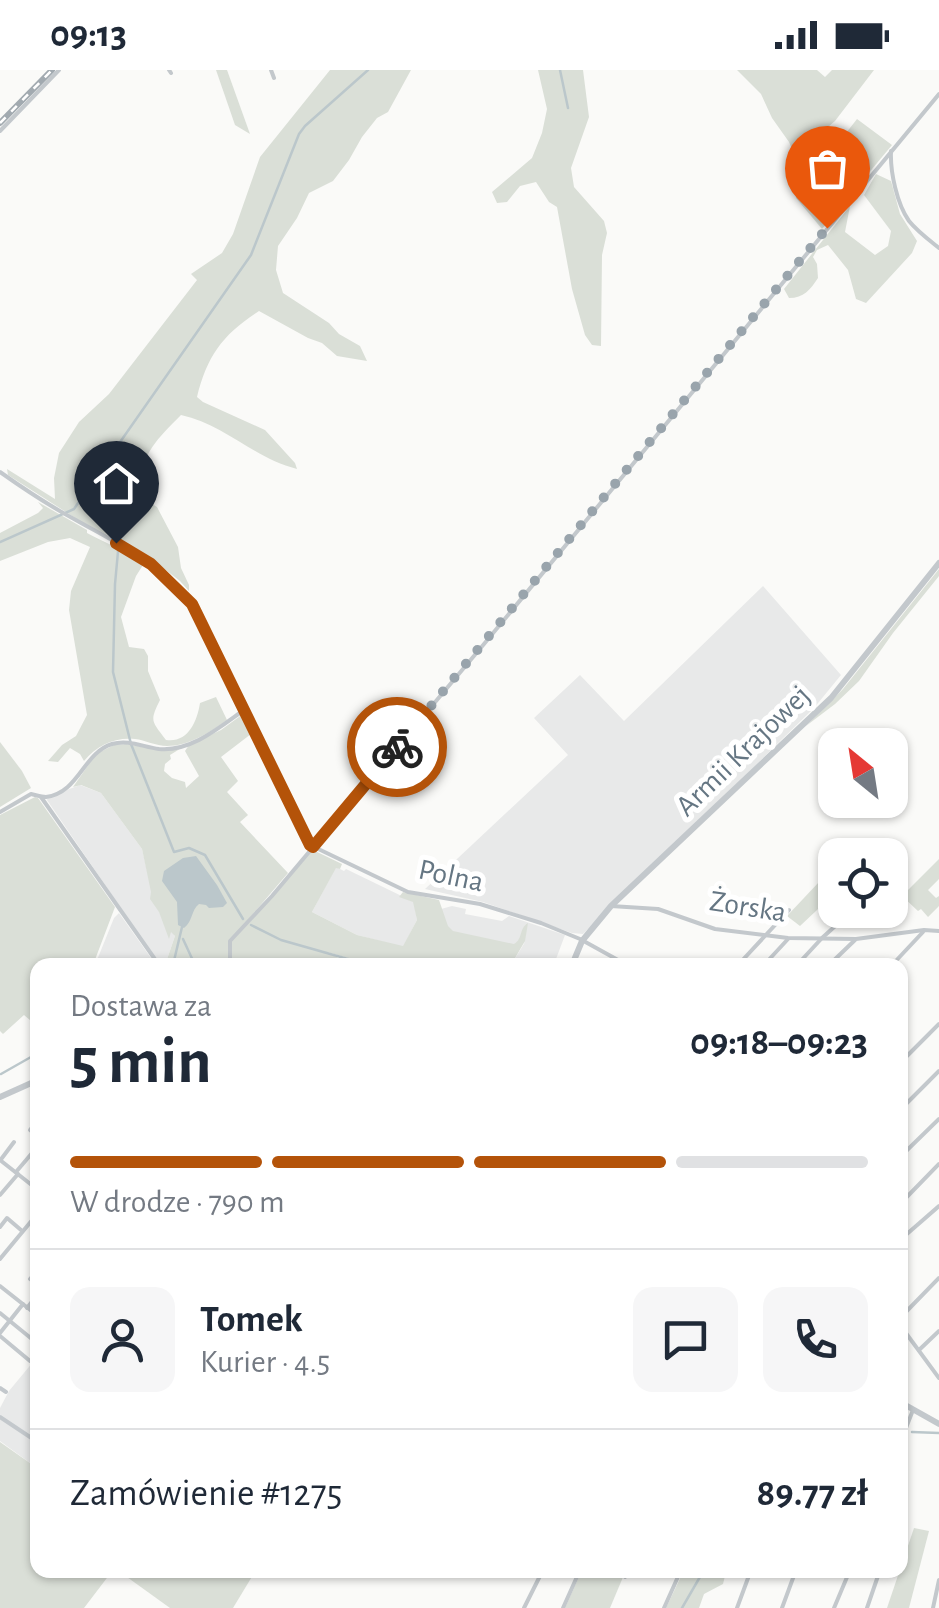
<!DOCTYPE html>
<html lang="pl">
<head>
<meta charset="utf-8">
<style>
	body { margin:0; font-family:"Alegreya Sans",sans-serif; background:#f6f6f7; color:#1f2937; height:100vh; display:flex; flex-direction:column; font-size:38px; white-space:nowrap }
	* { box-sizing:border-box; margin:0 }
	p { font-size:32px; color:#747a83 }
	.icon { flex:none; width:55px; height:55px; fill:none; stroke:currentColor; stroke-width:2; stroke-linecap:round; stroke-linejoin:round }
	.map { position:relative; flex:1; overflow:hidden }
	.sheet { position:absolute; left:30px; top:888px; width:878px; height:620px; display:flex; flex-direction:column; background:#fff; border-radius:20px; box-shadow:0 2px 8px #0004 }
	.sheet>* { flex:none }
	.needle { width:65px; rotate:330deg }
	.tools { position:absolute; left:818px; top:658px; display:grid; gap:20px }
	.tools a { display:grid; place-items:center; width:90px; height:90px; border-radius:20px; background:#fff; box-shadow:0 2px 8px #0004; font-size:50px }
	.pin { position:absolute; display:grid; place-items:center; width:85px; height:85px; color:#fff; margin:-102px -42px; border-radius:50% 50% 50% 0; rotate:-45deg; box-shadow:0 0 10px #0007 }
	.pin .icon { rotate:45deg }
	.courier { position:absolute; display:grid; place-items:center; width:100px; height:100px; margin:-50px; border:8px solid #b45309; border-radius:50%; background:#fff; color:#222; box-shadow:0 2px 12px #0007 }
	.overview em { font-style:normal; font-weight:700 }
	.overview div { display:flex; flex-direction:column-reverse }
	.overview { display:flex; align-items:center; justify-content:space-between; height:170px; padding:0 40px }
	h1 { font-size:65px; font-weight:700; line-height:75px }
	.bar { display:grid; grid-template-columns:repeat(4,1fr); gap:15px 10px; align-content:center; height:120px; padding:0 40px }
	.bar i { height:12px; border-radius:8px; background:#e0e1e3 }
	.bar .current { background:#b45309 }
	.bar p { grid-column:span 4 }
	.line { display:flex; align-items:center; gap:25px; padding:0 40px; border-top:2px solid #e0e1e3 }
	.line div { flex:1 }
	.round { display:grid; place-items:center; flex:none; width:105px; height:105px; border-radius:20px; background:#f6f6f7 }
	.status { display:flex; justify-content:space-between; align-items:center; height:70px; padding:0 50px; background:#fff; direction:ltr }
	.status svg { height:28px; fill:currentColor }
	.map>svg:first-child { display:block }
</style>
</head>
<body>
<div class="status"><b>09:13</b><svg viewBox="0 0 49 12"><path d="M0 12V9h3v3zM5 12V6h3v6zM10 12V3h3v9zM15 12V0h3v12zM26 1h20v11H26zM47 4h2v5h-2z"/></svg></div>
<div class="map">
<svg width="939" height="1538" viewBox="0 0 939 1538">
	<rect width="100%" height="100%" fill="#fafaf8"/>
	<!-- built -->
	<g fill="#e8e9e9">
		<path d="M763 516 841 605 814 638 583 864 572 863 483 832 425 819 568 685 534 648 580 605 624 651Z"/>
		<path d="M80 715 101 723 142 779 152 822 151 829 175 866 165 895H160L47 730 48 727Z"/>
		<path d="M336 797 344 801 346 799 414 832 417 850 403 877 357 865 312 842Z"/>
		<path d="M452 836 466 839 465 844 502 851 509 846 565 865 556 889 546 895H511L525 872 518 878 452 862 447 858 441 839Z"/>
		<path d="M119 843 156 895H95L114 848Z"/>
		<path d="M33 1292 38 1296 37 1362 34 1367 37 1370V1398L0 1371V1338L9 1321Z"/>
	</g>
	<!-- green -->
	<g fill="#dadfd7">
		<path d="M216 0H227L250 64 235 55Z"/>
		<path d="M330 0H411L388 42 377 48 362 67 349 90 333 111 309 123 297 148 278 176 276 200 283 223 329 253 339 264 360 276 367 291 337 286 322 273 308 268 259 241C223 264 207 286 197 327L203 332 265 360 295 393 297 399C255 389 224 354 181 345 156 370 136 389 141 427L157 437 178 477 181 498 189 515V521L180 511 145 484 80 451 8 405 7 399 55 429 54 408 59 383 79 352 109 324 197 210 191 204 222 183 233 164 260 87Z"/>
		<path d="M538 0H583L589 47 571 98 574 117 604 151 607 163 602 185 601 276 592 275 585 265 572 219 557 137 549 132 536 112 520 116 507 132 497 133 492 122 532 88 542 63 547 39Z"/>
		<path d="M737 0H817L825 7 832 0H874L835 51 814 69 824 85 832 81 857 49 892 75 822 159 796 128 795 109 798 93 789 72 772 48 761 24Z"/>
		<path d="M876 104 891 111 900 144 917 171 912 183 866 233 856 229 848 200 828 175 817 180 813 187 817 194 818 208C810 220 804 228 789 228L784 219 850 136 845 162 875 185 888 176 891 161 864 125Z"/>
		<path d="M38 432 87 460V463C106 473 126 481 143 495L136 506 121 547 129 577 144 579 148 586V601L160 630C149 652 152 651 166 670 188 673 197 652 200 633L216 627 227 650C211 662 188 676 167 676 156 676 145 670 135 669 115 667 97 675 84 691L80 684 70 678 58 692 48 691 62 675 76 666 87 645 69 540 71 521 90 477 70 468 48 472 0 491V463L38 443 43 438Z"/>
		<path d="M939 499V506L893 563 859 611 835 634 806 656 843 619Z"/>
		<path d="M243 644 251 664 221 687 238 711 227 722 248 745 240 752 288 803 246 852 249 853 307 784 313 780 342 794 340 799 336 798 312 842 357 865 403 876 417 850 413 832 399 827 403 822 439 830 448 856 453 861 514 874C523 869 519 858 528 853L525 871 511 895H373L327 882 342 890 341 895H165L175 866 171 862 169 869 159 842 150 829 151 822 142 779 101 723 81 715 73 717 96 684 114 675 126 674 167 681 183 677 170 685 171 689 165 694 164 701 172 708 185 712 186 718 199 706 185 681 189 675 221 660Z"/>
		<path d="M0 672 22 701 31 718 0 737Z"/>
		<path d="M35 727 38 728 115 837 93 895H38L37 956 24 945 3 964 0 961V745Z"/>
		<path d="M939 789V809L928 820 936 828 939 826V836L928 847 921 839 918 841 902 826Z"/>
		<path d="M835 795V823L800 856 787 846Z"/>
		<path d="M0 1372 37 1398 38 1500H113L84 1538H0Z"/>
		<path d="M914 1458 929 1461 909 1538H887Z"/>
		<path d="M121 1500H256L233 1538H170L120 1502Z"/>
		<path d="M582 1500H626L610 1538H565Z"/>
		<path d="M684 1500H723L726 1502 723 1514 704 1524 699 1538H666Z"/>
	</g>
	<!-- water -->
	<path fill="#bbc7cb" d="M196 786 217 815 227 833 223 837 209 838 206 835 199 834C191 840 193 851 184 858L178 855 177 832 162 811 164 801 183 788Z"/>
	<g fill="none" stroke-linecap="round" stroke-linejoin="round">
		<!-- stream -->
		<g stroke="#bbc7cb" stroke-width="2.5">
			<path d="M560 0 568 38"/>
			<path d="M0 472 74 439 109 387"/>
			<path d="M243 849 205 785 189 778 174 782 131 674 113 602 115 514 120 460 111 385 251 185 299 64 305 56 368 0"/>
			<path d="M251 855 281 870 369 895"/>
			<path d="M183 869 195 895"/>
			<path d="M173 895 182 857"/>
			<path d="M1 1004 38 983"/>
			<path d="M912 1362 939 1363"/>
			<path d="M682 1538 704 1500"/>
		</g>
		<!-- minor -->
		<g stroke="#c3c8cc" stroke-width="4">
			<path d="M169 0 171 3"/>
			<path d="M271 0 274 8"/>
			<path d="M0 61 59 0"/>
			<path d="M891 81C890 102 897 134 909 151 917 161 929 170 939 178"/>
			<path d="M0 402C24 419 48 435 74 449 118 474 165 495 194 538L310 775 408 822 480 834 541 853 580 869 627 895"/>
			<path d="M41 727 159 895"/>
			<path d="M0 742 31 724C36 725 41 727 46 727 79 723 83 683 112 674 128 669 143 677 159 679 191 682 220 657 244 640"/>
			<path d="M611 836 658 839 715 859 788 868 856 869 924 860 939 861"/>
			<path d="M230 895V871L272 826 484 574 939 24"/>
			<path d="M738 895 789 840"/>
			<path d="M764 895 788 869"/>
			<path d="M797 895 822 868 853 840"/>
			<path d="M829 895 855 870"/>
			<path d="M892 895 923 862"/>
			<path d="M900 993 939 954"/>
			<path d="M900 1040 939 1001"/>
			<path d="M38 1050 30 1060 38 1067"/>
			<path d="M900 1087 939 1049"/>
			<path d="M2 1088 14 1072"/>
			<path d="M0 1090 38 1120"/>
			<path d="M16 1102 38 1076"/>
			<path d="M0 1125 18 1104"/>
			<path d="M900 1134 939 1094"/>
			<path d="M0 1157 7 1148 21 1160"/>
			<path d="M900 1170 939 1136"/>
			<path d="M0 1189 38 1143"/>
			<path d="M38 1200 30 1209 38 1215"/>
			<path d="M0 1216 38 1246"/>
			<path d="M27 1238 38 1224"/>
			<path d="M0 1243 38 1274"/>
			<path d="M900 1248 939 1208"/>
			<path d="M900 1255 939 1308"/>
			<path d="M0 1263 23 1234"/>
			<path d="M0 1266 30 1291"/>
			<path d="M919 1280 939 1261"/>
			<path d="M0 1318 6 1322"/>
			<path d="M0 1347 33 1369"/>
			<path d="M900 1373 913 1340"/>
			<path d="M625 1507 628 1500"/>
			<path d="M524 1538 543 1500"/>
			<path d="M563 1538 580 1500"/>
			<path d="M664 1538 681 1500"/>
			<path d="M737 1538 751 1500"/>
			<path d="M782 1538 796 1500"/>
			<path d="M834 1538 850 1500"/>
			<path d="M867 1538 880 1500"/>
			<path d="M933 1538 939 1510"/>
		</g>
		<!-- tertiary -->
		<g stroke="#c3c8cc" stroke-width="6">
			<path d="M572 895 582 871 611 836 831 628 939 493"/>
			<path d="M0 1027 38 1010"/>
			<path d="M900 1332 939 1354"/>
		</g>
		<!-- rail casing -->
		<g stroke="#a2aab0" stroke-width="6">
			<path id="rail" d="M0 53 52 0"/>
		</g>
		<!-- rail -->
		<use href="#rail" stroke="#fff" stroke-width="2.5" stroke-dasharray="8" stroke-linecap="butt"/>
	</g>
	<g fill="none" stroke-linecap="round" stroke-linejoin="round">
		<!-- done -->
		<path stroke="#99a4ac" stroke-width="10" stroke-dasharray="0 18" d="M397 677 827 158"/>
		<!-- route -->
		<path stroke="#b45309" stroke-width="12" d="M116 473 151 494 192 534 310 775 313 777 397 677"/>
	</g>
	<g text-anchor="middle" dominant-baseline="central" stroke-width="10" stroke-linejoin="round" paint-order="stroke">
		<!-- street labels -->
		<g font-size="30" fill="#657683" stroke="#fff">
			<text transform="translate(743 681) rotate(-44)">Armii Krajowej</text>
			<text transform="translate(451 806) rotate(12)">Polna</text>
			<text transform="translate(748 837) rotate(9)">Żorska</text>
		</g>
	</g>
</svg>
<div class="tools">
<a><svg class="needle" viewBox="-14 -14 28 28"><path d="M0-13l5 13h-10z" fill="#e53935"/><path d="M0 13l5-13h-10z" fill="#747a83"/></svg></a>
<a><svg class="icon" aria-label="locate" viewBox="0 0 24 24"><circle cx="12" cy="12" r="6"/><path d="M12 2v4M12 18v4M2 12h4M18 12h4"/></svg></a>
</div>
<div class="pin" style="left:827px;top:158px;background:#ea580c"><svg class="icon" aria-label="bag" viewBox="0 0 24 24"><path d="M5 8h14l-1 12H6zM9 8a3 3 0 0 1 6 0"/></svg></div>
<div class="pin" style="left:116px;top:473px;background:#1f2937"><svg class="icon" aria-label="home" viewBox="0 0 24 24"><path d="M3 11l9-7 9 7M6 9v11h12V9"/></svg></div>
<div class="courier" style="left:397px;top:677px"><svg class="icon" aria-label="bike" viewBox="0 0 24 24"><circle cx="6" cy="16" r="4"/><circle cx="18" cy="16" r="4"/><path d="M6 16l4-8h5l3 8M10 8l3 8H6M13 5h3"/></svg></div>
<section class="sheet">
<div class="overview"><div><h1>5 min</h1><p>Dostawa za</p></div><em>09:18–09:23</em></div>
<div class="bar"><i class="current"></i><i class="current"></i><i class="current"></i><i></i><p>W drodze · 790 m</p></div>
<div class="line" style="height:180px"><a class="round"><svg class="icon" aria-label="person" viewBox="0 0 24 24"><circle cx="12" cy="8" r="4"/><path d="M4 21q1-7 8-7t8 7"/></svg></a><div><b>Tomek</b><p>Kurier · 4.5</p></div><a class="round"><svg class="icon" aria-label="chat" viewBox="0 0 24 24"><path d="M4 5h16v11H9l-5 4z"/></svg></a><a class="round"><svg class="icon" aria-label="phone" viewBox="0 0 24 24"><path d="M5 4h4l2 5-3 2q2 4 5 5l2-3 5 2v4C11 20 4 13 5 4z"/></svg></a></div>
<div class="line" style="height:130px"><div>Zamówienie #1275</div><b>89.77 zł</b></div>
</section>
</div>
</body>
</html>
